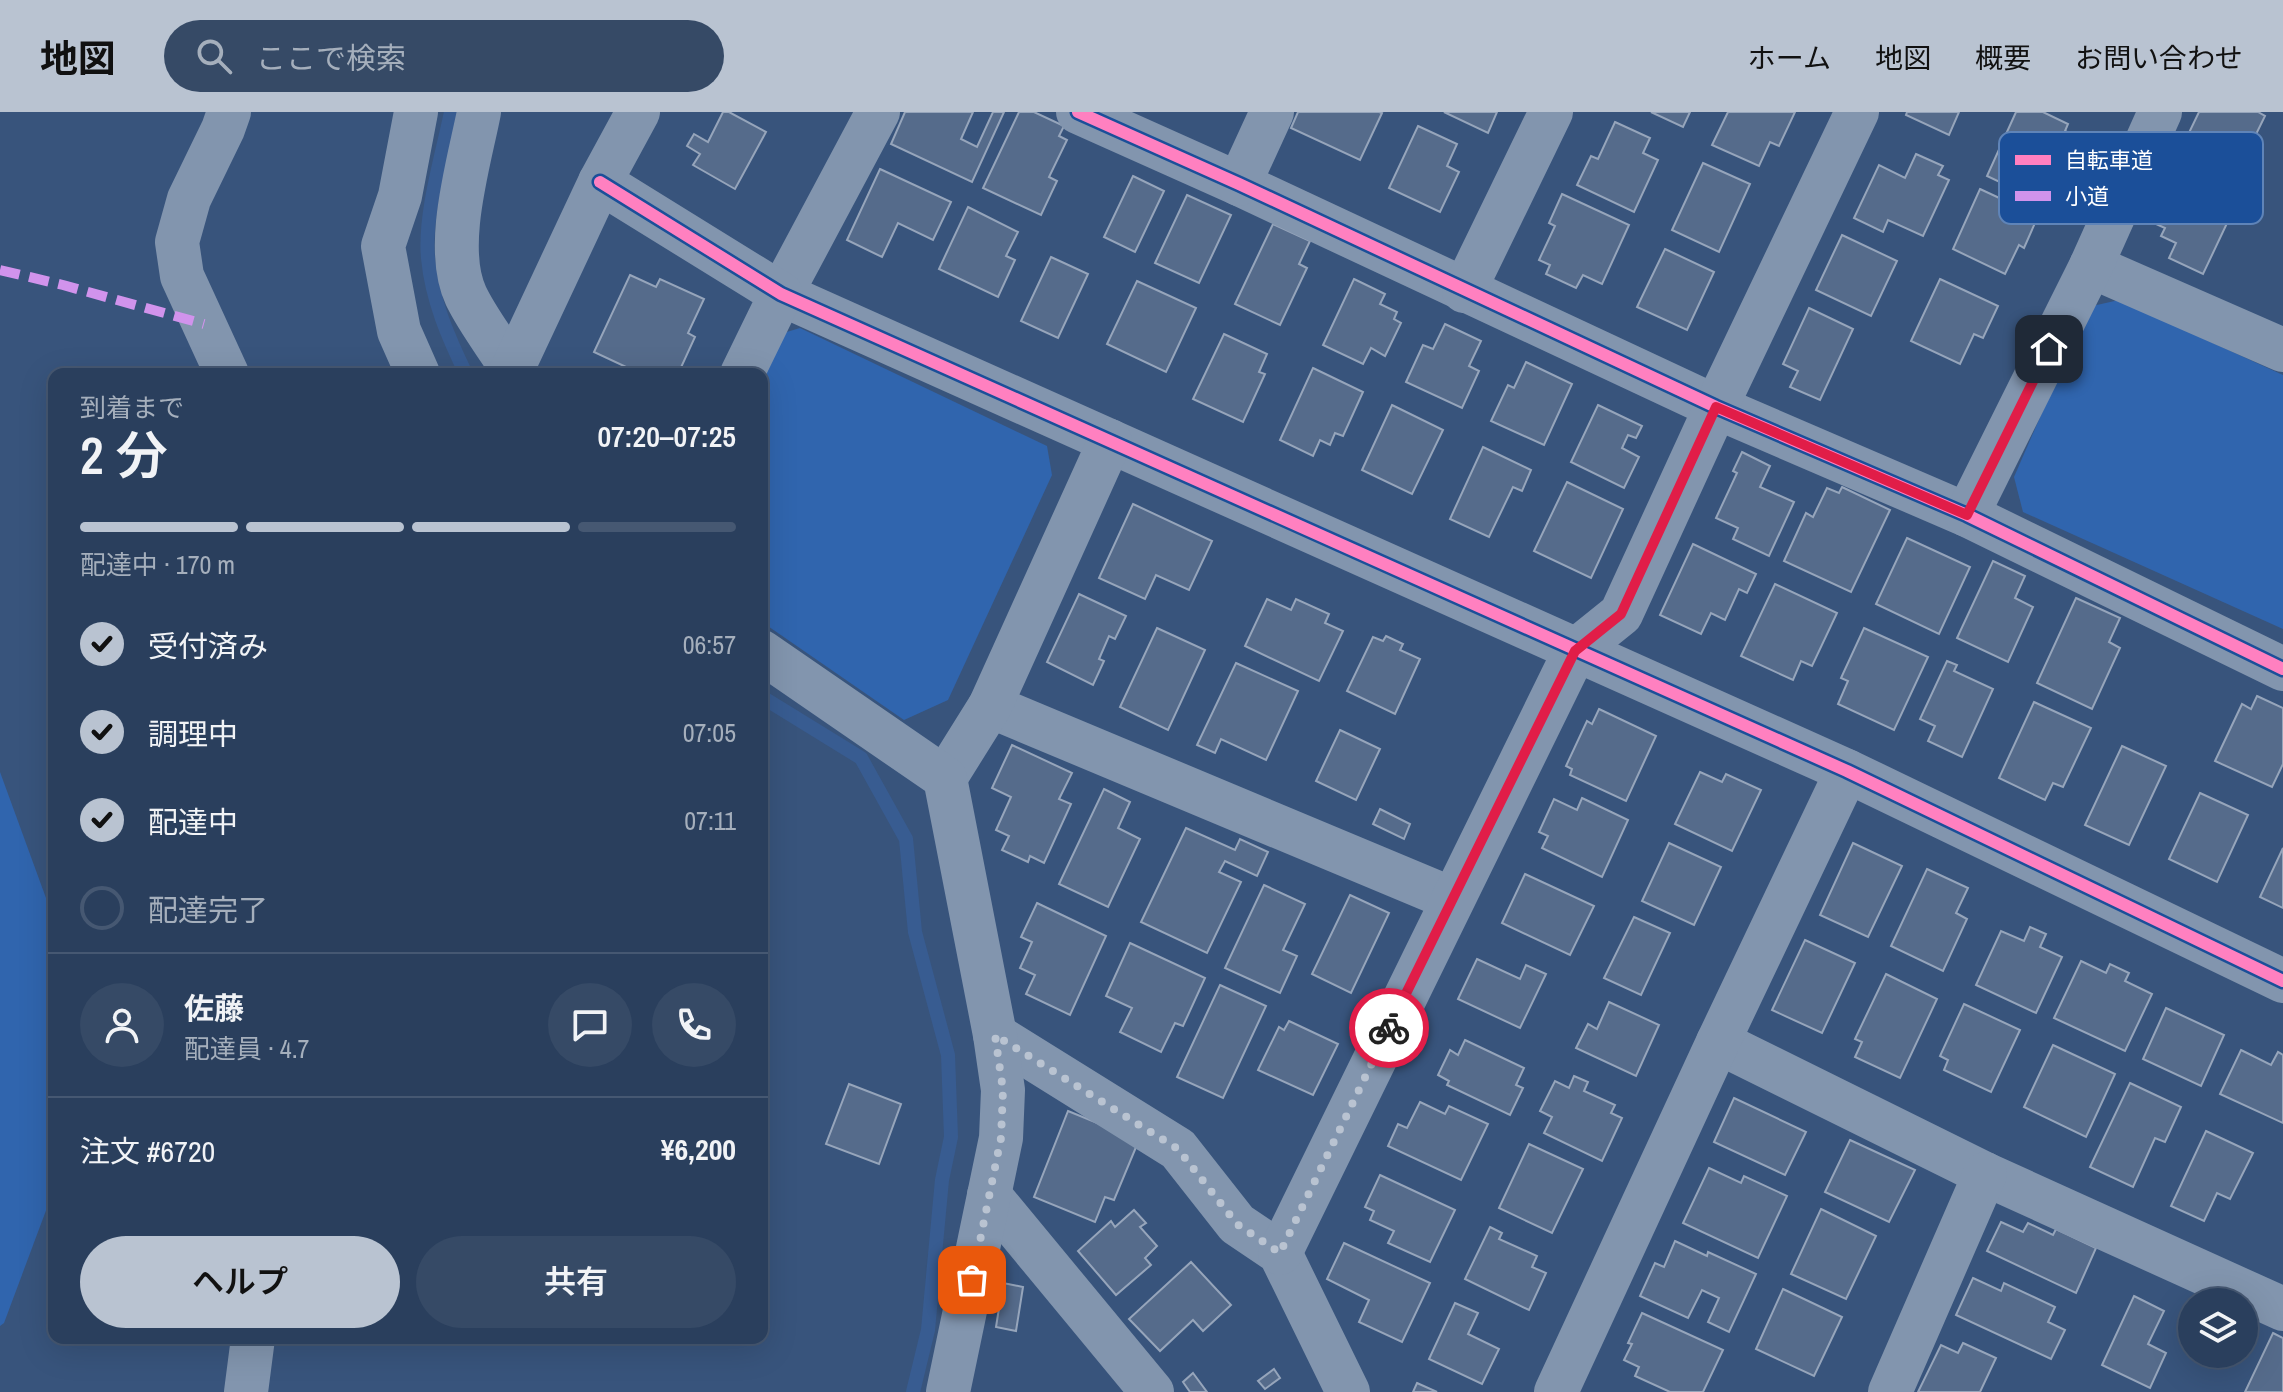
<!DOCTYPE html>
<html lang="ja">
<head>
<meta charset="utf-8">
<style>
	body { margin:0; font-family:"Archivo Narrow","Noto Sans JP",sans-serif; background:#364a66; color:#f1f3f6; height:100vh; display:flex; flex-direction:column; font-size:30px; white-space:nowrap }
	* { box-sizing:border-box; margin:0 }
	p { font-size:26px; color:#a5afbc }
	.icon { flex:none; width:44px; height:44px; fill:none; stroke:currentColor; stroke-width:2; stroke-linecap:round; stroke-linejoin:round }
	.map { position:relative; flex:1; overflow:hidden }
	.side { position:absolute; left:48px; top:256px; width:720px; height:976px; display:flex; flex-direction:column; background:#2a3f5d; border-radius:16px; box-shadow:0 8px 32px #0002,0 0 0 2px #465872 }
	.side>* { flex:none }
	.fabs { position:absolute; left:2178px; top:1176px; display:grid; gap:16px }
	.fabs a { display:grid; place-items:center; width:80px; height:80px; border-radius:50%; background:#2a3f5d; box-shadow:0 8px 32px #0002,0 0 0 2px #465872; font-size:40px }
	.pin { position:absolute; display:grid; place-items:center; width:68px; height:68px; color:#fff; margin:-34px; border-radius:16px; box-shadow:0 4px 12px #0006 }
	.courier { position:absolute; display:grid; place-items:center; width:80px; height:80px; margin:-40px; border:6px solid #e11d48; border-radius:50%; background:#fff; color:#222; box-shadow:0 2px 10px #0007 }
	.headline em { font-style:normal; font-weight:600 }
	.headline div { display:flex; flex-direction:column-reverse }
	.headline { display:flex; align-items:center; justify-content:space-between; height:136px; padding:0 32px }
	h1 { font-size:52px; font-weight:600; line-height:60px }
	.bar { display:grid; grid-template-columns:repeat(4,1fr); gap:12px 8px; align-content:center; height:96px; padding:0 32px }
	.bar i { height:10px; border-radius:6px; background:#465872 }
	.bar .current { background:#b9c3d1 }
	.bar p { grid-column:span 4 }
	.line { display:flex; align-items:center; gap:20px; padding:0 32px; border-top:2px solid #465872 }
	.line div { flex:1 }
	.round { display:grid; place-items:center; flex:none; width:84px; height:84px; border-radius:42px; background:#364a66 }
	ol { padding:0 32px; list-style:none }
	li { display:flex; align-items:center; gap:24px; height:88px }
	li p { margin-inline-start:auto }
	li .icon { padding:8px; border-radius:50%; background:#b9c3d1; color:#111; stroke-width:4 }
	li:last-child { color:#a5afbc }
	li i { width:44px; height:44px; border:4px solid #465872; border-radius:50% }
	.button { display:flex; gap:16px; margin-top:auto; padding:16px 32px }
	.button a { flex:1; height:92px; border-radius:48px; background:#b9c3d1; color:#111; font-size:32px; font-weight:600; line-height:92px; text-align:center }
	.button a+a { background:#364a66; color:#f1f3f6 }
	header { display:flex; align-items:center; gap:48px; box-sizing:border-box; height:112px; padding:0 40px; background:#b9c3d1; color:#111 }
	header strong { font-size:38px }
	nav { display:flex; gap:44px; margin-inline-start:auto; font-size:28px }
	.search { width:560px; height:72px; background:#364a66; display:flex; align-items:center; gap:20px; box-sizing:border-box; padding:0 28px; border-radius:44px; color:#a5afbc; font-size:30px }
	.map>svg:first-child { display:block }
</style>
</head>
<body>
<header>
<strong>地図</strong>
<div class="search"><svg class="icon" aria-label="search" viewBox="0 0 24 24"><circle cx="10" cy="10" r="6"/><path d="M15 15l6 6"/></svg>ここで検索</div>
<nav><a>ホーム</a><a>地図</a><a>概要</a><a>お問い合わせ</a></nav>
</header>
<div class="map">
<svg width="2283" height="1280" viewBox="0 0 2283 1280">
	<rect width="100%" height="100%" fill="#38547c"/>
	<!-- green -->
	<g fill="#3065ae">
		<path d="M2119 188 2283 263V517L2023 400 2014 365 2088 195Z"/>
		<path d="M800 216 1047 334 1052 363 948 588 904 608 762 510V262L770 225Z"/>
		<path d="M0 660 54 808V1077L4 1211 0 1214Z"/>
	</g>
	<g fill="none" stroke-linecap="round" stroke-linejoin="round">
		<!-- stream -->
		<g stroke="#385c91" stroke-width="14">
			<path d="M451 0C442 44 424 102 428 146 432 188 448 225 466 262"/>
			<path d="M762 585 861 646 906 727 915 820 948 943 951 1025 942 1068 928 1218 913 1280"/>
		</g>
	</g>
	<!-- building -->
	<g fill="#556b8b" stroke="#96a5bb" stroke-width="2">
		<path d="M723 0H729L766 20 735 77 693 53 700 42 687 34 694 22 708 30Z"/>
		<path d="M905 0H973L961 27 977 35 993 0H1004L972 70 891 32Z"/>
		<path d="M1019 0H1034L1064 14 1059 24 1067 28 1049 65 1057 69 1041 103 983 76Z"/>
		<path d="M1298 0H1379L1382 1 1360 48 1291 16Z"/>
		<path d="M1444 0H1497L1488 21Z"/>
		<path d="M1651 0H1690L1683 15Z"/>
		<path d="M1728 0H1795L1779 34 1770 30 1759 54 1712 33Z"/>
		<path d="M1907 0H1959L1949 23 1906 3Z"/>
		<path d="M2016 0H2043L2068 12 2065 19 2075 24 2058 59 2052 56 2038 88 1987 64Z"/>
		<path d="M2199 0H2258L2265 4 2240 55 2185 29Z"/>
		<path d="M1615 10 1650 26 1643 41 1658 48 1634 100 1577 73 1591 44 1598 47Z"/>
		<path d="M1418 14 1457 32 1447 54 1459 60 1440 100 1389 76Z"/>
		<path d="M1916 42 1943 54 1938 63 1949 68 1923 124 1888 108 1883 120 1854 106 1879 53 1905 66Z"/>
		<path d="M1703 51 1750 72 1719 140 1672 118Z"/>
		<path d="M2170 54 2231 83 2222 104 2229 107 2203 162 2169 146 2176 131 2161 124 2165 116 2145 107Z"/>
		<path d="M880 57 951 90 933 128 898 111 882 145 847 128Z"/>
		<path d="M1133 64 1164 79 1135 140 1104 125Z"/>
		<path d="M1980 77 2038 104 2024 136 2019 133 2005 162 1953 137Z"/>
		<path d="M1562 82 1629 113 1602 172 1583 163 1576 176 1546 162 1550 153 1539 148 1555 114 1549 111Z"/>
		<path d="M1187 83 1231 103 1199 171 1155 151Z"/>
		<path d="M968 95 1018 120 1006 144 1015 148 998 185 939 157Z"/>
		<path d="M1273 112 1310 129 1299 152 1307 156 1280 213 1235 192Z"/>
		<path d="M1842 123 1897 149 1871 204 1816 178Z"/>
		<path d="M1665 137 1714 160 1687 218 1637 195Z"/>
		<path d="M1051 145 1088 162 1058 226 1021 209Z"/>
		<path d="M630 163 656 175 660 167 704 187 688 221 695 225 678 262H641L594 240Z"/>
		<path d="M1354 167 1385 182 1380 192 1397 200 1394 207 1401 211 1385 244 1371 236 1363 252 1323 233Z"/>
		<path d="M1940 167 1998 194 1983 226 1974 222 1960 252 1911 229Z"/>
		<path d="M1137 169 1196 196 1166 260 1107 232Z"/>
		<path d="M1809 196 1853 217 1820 288 1790 275 1798 259 1783 252Z"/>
		<path d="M1445 212 1481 229 1469 254 1479 259 1462 296 1406 270 1423 233 1433 237Z"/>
		<path d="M1224 222 1267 242 1259 260 1265 262 1243 310 1193 287Z"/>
		<path d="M1526 250 1572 272 1544 333 1491 309 1508 273 1514 276Z"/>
		<path d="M1313 256 1363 280 1343 324 1335 321 1330 333 1320 328 1313 344 1280 328Z"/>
		<path d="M1392 293 1443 318 1412 382 1362 358Z"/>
		<path d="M1598 293 1642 314 1636 326 1628 323 1622 336 1639 345 1624 376 1571 350Z"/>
		<path d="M1483 335 1531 358 1522 379 1513 375 1489 425 1450 407Z"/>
		<path d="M1742 340 1770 354 1760 375 1794 390 1769 444 1733 427 1738 416 1716 406 1737 361 1733 359Z"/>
		<path d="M1567 370 1623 397 1591 466 1534 439Z"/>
		<path d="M1842 375 1890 398 1851 480 1784 449 1806 401 1813 405 1827 376 1839 381Z"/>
		<path d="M1133 392 1212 429 1189 478 1156 463 1145 487 1099 466Z"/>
		<path d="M1907 426 1970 455 1939 522 1876 492Z"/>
		<path d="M1693 432 1756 462 1747 481 1739 477 1725 508 1711 501 1701 522 1660 503Z"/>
		<path d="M1993 449 2025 464 2015 486 2033 495 2008 550 1957 526Z"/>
		<path d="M1775 472 1837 501 1812 554 1801 549 1793 568 1741 544Z"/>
		<path d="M1079 482 1126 504 1115 527 1109 524 1099 547 1104 549 1093 573 1047 550Z"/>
		<path d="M2076 486 2120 506 2109 530 2120 536 2092 597 2037 571Z"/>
		<path d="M1267 487 1291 498 1296 487 1329 502 1325 511 1343 519 1319 569 1245 534Z"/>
		<path d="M1157 516 1205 538 1168 618 1120 595Z"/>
		<path d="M1864 516 1928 545 1894 618 1838 592 1848 569 1841 566Z"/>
		<path d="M1386 524 1403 532 1400 538 1420 547 1395 602 1347 579 1373 525 1383 529Z"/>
		<path d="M1947 549 1957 553 1954 559 1993 577 1962 645 1928 629 1935 614 1920 607Z"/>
		<path d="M1236 551 1298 579 1266 648 1221 627 1215 641 1197 633Z"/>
		<path d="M2257 584 2283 596V652L2272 675 2215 649 2242 592 2251 597Z"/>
		<path d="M2034 590 2091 616 2063 675 2053 671 2045 688 1999 666Z"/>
		<path d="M1599 597 1656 624 1626 689 1570 663 1572 657 1566 654 1587 609 1592 612Z"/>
		<path d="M1340 618 1380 637 1356 688 1316 669Z"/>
		<path d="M1012 633 1072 661 1059 687 1071 692 1044 751 1030 744 1028 750 1002 738 1009 724 996 718 1011 685 992 676Z"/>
		<path d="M2122 634 2166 654 2129 733 2085 713Z"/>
		<path d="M1700 660 1722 670 1726 662 1761 678 1732 739 1675 712Z"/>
		<path d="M1104 677 1130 690 1118 716 1140 727 1108 795 1059 772Z"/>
		<path d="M2200 681 2248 703 2217 770 2169 747Z"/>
		<path d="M1582 686 1628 708 1602 765 1542 736 1548 724 1539 720 1554 687 1577 698Z"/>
		<path d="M1380 697 1410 712 1404 727 1373 712Z"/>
		<path d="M1186 716 1235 738 1240 727 1268 740 1257 764 1225 749 1219 760 1241 770 1207 841 1141 810Z"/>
		<path d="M1669 731 1721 755 1694 813 1642 789Z"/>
		<path d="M1853 731 1902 754 1868 825 1820 803Z"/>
		<path d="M2283 736V796L2260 785Z"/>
		<path d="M1927 757 1968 776 1956 801 1967 807 1943 859 1891 834Z"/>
		<path d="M1525 762 1594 794 1570 843 1502 811Z"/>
		<path d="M1264 773 1305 792 1283 838 1297 844 1280 881 1225 856Z"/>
		<path d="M1350 783 1389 801 1351 881 1312 862Z"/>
		<path d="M1037 791 1106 824 1070 903 1026 882 1035 863 1020 856 1032 830 1021 825Z"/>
		<path d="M1634 805 1670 821 1641 883 1604 866Z"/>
		<path d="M2030 815 2046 822 2040 835 2062 845 2036 901 1976 873 2001 819 2024 829Z"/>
		<path d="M1805 828 1855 851 1822 921 1772 898Z"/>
		<path d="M1130 831 1205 866 1183 914 1175 911 1161 940 1120 920 1132 896 1106 884Z"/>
		<path d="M1477 847 1520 867 1526 853 1546 862 1520 916 1458 887Z"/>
		<path d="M2081 849 2106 861 2110 852 2129 861 2125 869 2152 882 2125 939 2054 906Z"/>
		<path d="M1886 862 1937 887 1900 966 1855 945 1862 930 1855 927Z"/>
		<path d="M1220 873 1266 894 1223 986 1177 965Z"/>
		<path d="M1609 890 1659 913 1636 964 1576 936 1588 912 1597 917Z"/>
		<path d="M1964 892 2020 918 1991 980 1944 958 1948 948 1940 944Z"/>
		<path d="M2166 896 2224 923 2201 974 2143 947Z"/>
		<path d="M1289 909 1338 932 1313 983 1258 958 1279 915 1284 918Z"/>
		<path d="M1465 928 1524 956 1516 973 1523 976 1510 1003 1447 973 1449 969 1438 963 1450 938 1458 943Z"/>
		<path d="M2053 933 2115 962 2086 1025 2024 995Z"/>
		<path d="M2241 938 2271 953 2278 940 2283 943V1011L2220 982Z"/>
		<path d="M1574 964 1588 970 1584 979 1615 993 1611 1001 1622 1006 1602 1049 1544 1021 1552 1005 1540 999 1555 969 1569 976Z"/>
		<path d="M2130 971 2181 995 2165 1030 2155 1026 2133 1075 2090 1055Z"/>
		<path d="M849 972 901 992 879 1052 826 1032Z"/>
		<path d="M1734 986 1806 1020 1785 1063 1714 1030Z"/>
		<path d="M1420 990 1445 1002 1449 994 1488 1012 1461 1068 1388 1034 1398 1012 1407 1016Z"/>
		<path d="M1068 999 1139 1028 1114 1088 1105 1085 1095 1110 1034 1085Z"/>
		<path d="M2206 1019 2253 1041 2230 1087 2217 1081 2204 1109 2171 1094Z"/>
		<path d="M1850 1028 1915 1058 1889 1110 1825 1080Z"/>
		<path d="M1529 1032 1583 1057 1552 1121 1499 1096Z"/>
		<path d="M1709 1056 1741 1071 1744 1064 1787 1084 1758 1146 1683 1111Z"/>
		<path d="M1380 1063 1455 1098 1430 1150 1388 1131 1394 1119 1370 1108 1374 1099 1365 1095Z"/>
		<path d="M1821 1097 1876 1124 1846 1187 1791 1162Z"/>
		<path d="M1134 1098 1146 1111 1140 1115 1157 1134 1145 1146 1151 1153 1116 1183 1078 1139 1111 1109 1115 1115Z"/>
		<path d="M2001 1110 2023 1120 2028 1111 2053 1123 2056 1117 2096 1136 2076 1181 1987 1139Z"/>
		<path d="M1490 1115 1502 1121 1499 1127 1537 1144 1532 1155 1546 1161 1529 1198 1465 1167Z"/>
		<path d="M1675 1129 1707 1144 1708 1140 1756 1162 1729 1220 1708 1210 1719 1186 1702 1178 1688 1206 1640 1184 1655 1151 1664 1155Z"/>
		<path d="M1344 1131 1430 1171 1402 1230 1359 1210 1369 1188 1327 1167Z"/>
		<path d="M1191 1150 1231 1193 1203 1219 1193 1208 1160 1239 1129 1207Z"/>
		<path d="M1973 1166 2001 1179 2004 1171 2055 1195 2048 1210 2065 1218 2051 1247 1956 1203Z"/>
		<path d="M1003 1171 1023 1175 1016 1219 996 1215Z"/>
		<path d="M1783 1177 1842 1205 1814 1264 1756 1237Z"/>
		<path d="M2134 1184 2164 1199 2148 1232 2166 1241 2150 1276 2102 1253Z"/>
		<path d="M1455 1191 1478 1201 1468 1222 1499 1237 1482 1272 1429 1247Z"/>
		<path d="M1642 1201 1723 1238 1703 1280H1670L1635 1264 1639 1255 1624 1248 1632 1232 1628 1231Z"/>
		<path d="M2273 1221 2283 1226V1280H2245Z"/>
		<path d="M1963 1231 1996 1246 1980 1280H1918L1941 1233 1958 1241Z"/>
		<path d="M1274 1257 1280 1266 1265 1277 1258 1269Z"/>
		<path d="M1193 1261 1207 1280H1190L1183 1270Z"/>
		<path d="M1417 1271 1437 1280H1413Z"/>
	</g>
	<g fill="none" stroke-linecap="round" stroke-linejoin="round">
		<!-- minor -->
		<g stroke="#8295ae" stroke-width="44">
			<path d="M416 0 400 84 383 134 399 219 418 262"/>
			<path d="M479 0C469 51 443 135 466 184 478 209 497 233 512 257"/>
			<path d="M878 0 781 182 1847 659 2283 869"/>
			<path d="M1078 0 1239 72 1716 295 1967 403 2283 557"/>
			<path d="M1239 72 1272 0"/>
			<path d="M2091 154 2283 238"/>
			<path d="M1464 179 1551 0"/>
			<path d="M227 262 182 164 177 130 189 87 223 17 229 0"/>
			<path d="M1967 403 2091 154 2160 0"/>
			<path d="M990 594 1452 787"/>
			<path d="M945 666 990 594 1110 329"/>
			<path d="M995 923 1178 1037 1237 1112 1280 1141 1348 1280"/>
			<path d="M1718 930 1985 1062 2283 1197"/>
			<path d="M989 1083 1152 1280"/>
			<path d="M1280 1141 1575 539 1621 502 1716 295 1857 0"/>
			<path d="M1556 1280 1718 930 1847 659"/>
			<path d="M1890 1280 1985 1062"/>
		</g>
		<!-- tertiary -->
		<g stroke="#8295ae" stroke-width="44">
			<path d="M600 70 781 182 742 262"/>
			<path d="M510 262 600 70 638 0"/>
			<path d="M762 540 945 666 995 923 1003 978 1001 1026 948 1280"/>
			<path d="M246 1280 253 1226"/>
		</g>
		<!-- quiet -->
		<path stroke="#d193ec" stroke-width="10" stroke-dasharray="20 10" stroke-linecap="butt" d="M0 158 63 173 204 212"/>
		<!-- cycleway casing -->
		<g stroke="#1b4f99" stroke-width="17">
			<g id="cycleway">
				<path d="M1078 0 1239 72 1716 295 1967 403 2283 557"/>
				<path d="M600 70 781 182 1847 659 2283 869"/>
			</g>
		</g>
		<!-- cycleway -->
		<use href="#cycleway" stroke="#ff80c0" stroke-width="12"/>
	</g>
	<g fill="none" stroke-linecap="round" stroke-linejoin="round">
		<!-- done -->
		<path stroke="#b9c3d1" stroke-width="8" stroke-dasharray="0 14.4" d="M972 1168 1001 1026 1003 978 995 923 1178 1037 1237 1112 1280 1141 1389 916"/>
		<!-- route -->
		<path stroke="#e11d48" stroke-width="10" d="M1389 916 1575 539 1621 502 1716 295 1967 403 2049 237"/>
	</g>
	<!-- legend -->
	<rect x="1999" y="20" width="264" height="92" rx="12" fill="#1b4f99" stroke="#5f84b8" stroke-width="2"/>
	<rect x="2015" y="43" width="36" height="10" fill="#ff80c0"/>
	<rect x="2015" y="79" width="36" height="10" fill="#d193ec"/>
	<g font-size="22" fill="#fff">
		<text x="2065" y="56">自転車道</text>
		<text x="2065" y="92">小道</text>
	</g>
</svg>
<div class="fabs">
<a><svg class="icon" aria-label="layers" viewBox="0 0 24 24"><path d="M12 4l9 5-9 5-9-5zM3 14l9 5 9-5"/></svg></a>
</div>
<div class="pin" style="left:972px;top:1168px;background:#ea580c"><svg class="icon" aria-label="bag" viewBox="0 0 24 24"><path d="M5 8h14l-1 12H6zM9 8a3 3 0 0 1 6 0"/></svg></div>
<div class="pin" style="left:2049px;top:237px;background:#1f2937"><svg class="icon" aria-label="home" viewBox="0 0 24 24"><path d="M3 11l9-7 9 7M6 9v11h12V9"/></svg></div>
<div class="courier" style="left:1389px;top:916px"><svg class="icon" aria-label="bike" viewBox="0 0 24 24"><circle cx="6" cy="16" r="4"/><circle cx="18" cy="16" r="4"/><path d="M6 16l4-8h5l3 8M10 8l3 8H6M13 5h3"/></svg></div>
<section class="side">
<div class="headline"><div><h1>2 分</h1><p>到着まで</p></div><em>07:20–07:25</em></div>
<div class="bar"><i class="current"></i><i class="current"></i><i class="current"></i><i></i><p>配達中 · 170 m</p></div>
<ol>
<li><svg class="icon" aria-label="check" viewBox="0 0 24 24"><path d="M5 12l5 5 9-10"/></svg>受付済み<p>06:57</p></li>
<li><svg class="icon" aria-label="check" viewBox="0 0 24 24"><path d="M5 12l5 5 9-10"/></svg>調理中<p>07:05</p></li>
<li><svg class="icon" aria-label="check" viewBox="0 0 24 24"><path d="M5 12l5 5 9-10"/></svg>配達中<p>07:11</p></li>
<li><i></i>配達完了</li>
</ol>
<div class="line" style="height:144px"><a class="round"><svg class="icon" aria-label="person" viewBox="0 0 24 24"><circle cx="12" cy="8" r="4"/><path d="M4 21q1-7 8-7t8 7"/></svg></a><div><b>佐藤</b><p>配達員 · 4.7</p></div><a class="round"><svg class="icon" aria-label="chat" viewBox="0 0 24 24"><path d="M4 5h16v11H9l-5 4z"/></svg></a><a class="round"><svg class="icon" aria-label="phone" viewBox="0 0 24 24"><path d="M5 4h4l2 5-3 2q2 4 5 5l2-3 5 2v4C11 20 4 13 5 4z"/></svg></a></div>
<div class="line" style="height:104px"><div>注文 #6720</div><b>¥6,200</b></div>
<div class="button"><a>ヘルプ</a><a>共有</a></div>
</section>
</div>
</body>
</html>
